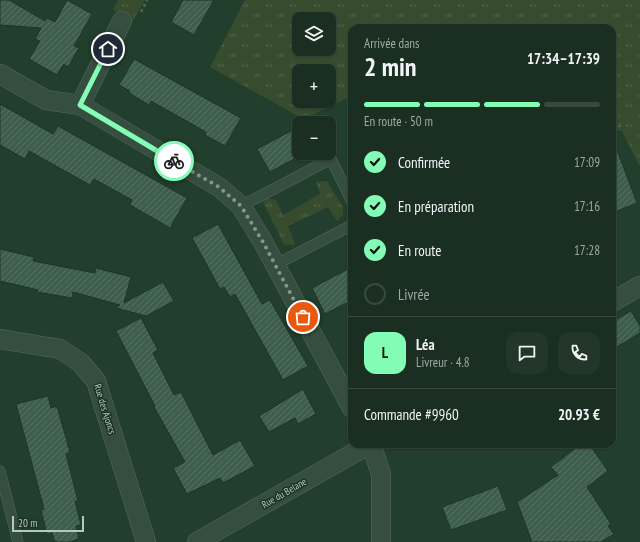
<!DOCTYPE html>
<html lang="fr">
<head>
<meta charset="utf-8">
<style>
	body { margin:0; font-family:"PT Sans Narrow",sans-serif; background:#23362a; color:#f1f3f6; height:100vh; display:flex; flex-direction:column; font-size:15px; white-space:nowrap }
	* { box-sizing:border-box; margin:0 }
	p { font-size:13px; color:#9fa8a5 }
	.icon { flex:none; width:22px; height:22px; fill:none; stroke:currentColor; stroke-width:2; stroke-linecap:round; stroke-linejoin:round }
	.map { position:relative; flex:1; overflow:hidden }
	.panel { position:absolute; left:348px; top:24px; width:268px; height:424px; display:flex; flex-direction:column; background:#1a2e22; border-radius:12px; box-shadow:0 1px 3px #0004,0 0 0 1px #384a40 }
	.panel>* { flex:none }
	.tools { position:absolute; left:292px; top:12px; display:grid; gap:8px }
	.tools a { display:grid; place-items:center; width:44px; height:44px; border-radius:8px; background:#1a2e22; box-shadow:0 1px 3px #0004,0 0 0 1px #384a40; font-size:20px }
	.scale { position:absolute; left:12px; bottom:10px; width:72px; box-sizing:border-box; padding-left:4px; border:2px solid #b2c9bc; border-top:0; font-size:11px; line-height:14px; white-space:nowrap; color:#b2c9bc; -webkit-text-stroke:3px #1b3324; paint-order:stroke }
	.pin { position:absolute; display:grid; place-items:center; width:34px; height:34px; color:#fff; margin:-17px; border:2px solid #fff; border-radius:50%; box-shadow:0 1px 4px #0007 }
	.courier { position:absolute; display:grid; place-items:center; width:40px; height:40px; margin:-20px; border:3px solid #83fdb5; border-radius:50%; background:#fff; color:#222; box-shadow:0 1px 5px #0007 }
	.head em { font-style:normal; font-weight:600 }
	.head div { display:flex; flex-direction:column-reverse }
	.head { display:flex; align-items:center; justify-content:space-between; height:68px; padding:0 16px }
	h1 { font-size:26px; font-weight:600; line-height:30px }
	.bar { display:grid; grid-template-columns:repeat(4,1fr); gap:6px 4px; align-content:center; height:48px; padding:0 16px }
	.bar i { height:5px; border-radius:3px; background:#384a40 }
	.bar .active { background:#83fdb5 }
	.bar p { grid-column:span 4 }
	.line { display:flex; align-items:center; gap:10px; padding:0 16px; border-top:1px solid #384a40 }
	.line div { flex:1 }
	.round { display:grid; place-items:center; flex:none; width:42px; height:42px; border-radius:12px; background:#23362a }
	ol { padding:0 16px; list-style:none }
	li { display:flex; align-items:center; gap:12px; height:44px }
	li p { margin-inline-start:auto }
	li .icon { padding:4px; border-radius:50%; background:#83fdb5; color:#111; stroke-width:4 }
	li:last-child { color:#9fa8a5 }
	li i { width:22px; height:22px; border:2px solid #384a40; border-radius:50% }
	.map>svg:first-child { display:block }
</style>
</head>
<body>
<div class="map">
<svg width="640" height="542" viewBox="0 0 640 542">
	<defs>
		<pattern id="grass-tufts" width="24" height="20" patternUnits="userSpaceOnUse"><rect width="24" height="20" fill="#374c2e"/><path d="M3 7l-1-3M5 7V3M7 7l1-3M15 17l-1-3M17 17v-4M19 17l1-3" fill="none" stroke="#52644a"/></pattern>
		<pattern id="forest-firs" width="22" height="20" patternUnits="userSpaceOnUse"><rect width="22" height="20" fill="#374c2e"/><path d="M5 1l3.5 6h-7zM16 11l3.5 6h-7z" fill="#52644a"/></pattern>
		<pattern id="building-hatch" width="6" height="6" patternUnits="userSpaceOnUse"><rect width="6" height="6" fill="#3e5d4a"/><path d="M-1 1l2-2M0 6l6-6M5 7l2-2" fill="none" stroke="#587362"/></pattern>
	</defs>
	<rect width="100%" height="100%" fill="#223e2d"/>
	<!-- grass -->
	<g fill="url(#grass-tufts)" fill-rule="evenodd">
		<path d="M118 0H145L132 22 113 10Z"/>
		<path d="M245 0H640V167L622 131 612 85V28H352V96L303 119 210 67ZM299 19H329V49H299ZM299 71H329V101H299Z"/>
		<path d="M327 181 343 207V215L337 221 328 207 288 226 295 244 284 245 263 202 267 198 276 200 283 215 320 194 316 182Z"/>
	</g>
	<!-- forest -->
	<path fill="url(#forest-firs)" d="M612 85 622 131H612Z"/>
	<!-- building -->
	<g fill="url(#building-hatch)" stroke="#1d3526">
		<path d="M0 0H9L45 21 47 18 55 22 67 0 92 14 74 46 79 48 68 67 64 64 57 75 29 59 40 41 35 39 41 28 0 25Z"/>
		<path d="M183 0H214L194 35 171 22Z"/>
		<path d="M134 59 241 118 225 146 205 135 206 132 151 101 149 105 129 93 130 91 119 85Z"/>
		<path d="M0 104 53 134 58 126 187 198 170 228 130 205 132 200 94 179 90 185 29 151 25 159 0 145Z"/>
		<path d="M291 131 299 146V153L303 154 270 172 257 149Z"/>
		<path d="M614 142 637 203 612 213V143Z"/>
		<path d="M218 224 262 304 270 300 308 366 283 380 235 294 230 297 224 287 220 289 192 238Z"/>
		<path d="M0 249 34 257 33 261 95 273 96 268 131 277 124 303 163 282 174 301 146 316 116 308 120 305 73 292 72 298 37 292 38 290 0 281Z"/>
		<path d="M352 267V300L325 314 312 288Z"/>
		<path d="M631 311 640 326V333L612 350V322Z"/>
		<path d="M141 318 158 350 153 353 174 395 181 392 213 455 240 440 255 466 223 483 220 478 187 494 173 468 185 462 154 407 155 406 116 331Z"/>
		<path d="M303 389 316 414 298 424 295 418 269 432 259 416Z"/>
		<path d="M48 396 51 408 57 406 70 452 66 454 78 501H75L81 525 76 526 79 539 69 542H55L52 533 47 534 41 510 44 509 16 404Z"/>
		<path d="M581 444H589L608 471 587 487 611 524 608 526 614 534 601 542H532L517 502 558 475 551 467Z"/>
		<path d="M498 486 507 510 451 530 442 507Z"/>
	</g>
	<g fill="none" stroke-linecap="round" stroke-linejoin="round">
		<!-- service casing -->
		<g stroke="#546c5d" stroke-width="11">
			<g id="service">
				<path d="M241 206 331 159 352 202"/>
				<path d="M275 265 352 225"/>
				<path d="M0 471 18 542"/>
			</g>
		</g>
		<!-- minor casing -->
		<g stroke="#546c5d" stroke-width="20">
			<g id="minor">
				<path d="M0 74 46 100 80 105 219 187 241 206 263 242 352 408"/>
				<path d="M80 105 122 21"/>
				<path d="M612 302 640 286"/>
				<path d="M0 339 60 349 81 363 96 381 146 542"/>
				<path d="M371 444 381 474V542"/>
				<path d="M197 542 370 444"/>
			</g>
		</g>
		<!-- path -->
		<path stroke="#50674f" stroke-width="2.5" stroke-dasharray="3 3" stroke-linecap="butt" d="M141 12 147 0"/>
		<!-- service -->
		<use href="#service" stroke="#364e3f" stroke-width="10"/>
		<!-- minor -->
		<use href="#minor" stroke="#364e3f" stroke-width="19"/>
	</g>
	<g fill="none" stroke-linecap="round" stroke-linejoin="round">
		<!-- done -->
		<path stroke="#80988a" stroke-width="4" stroke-dasharray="0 7.2" d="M174 161 219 187 241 206 263 242 303 317"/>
		<!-- route -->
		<path stroke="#83fdb5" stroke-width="5" d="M108 49 80 105 174 161"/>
	</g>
	<g text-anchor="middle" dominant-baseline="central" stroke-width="3" stroke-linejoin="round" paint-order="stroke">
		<!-- street labels -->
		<g font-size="10" fill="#b2c9bc" stroke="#1b3324">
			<text transform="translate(105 409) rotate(73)">Rue des Ajoncs</text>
			<text transform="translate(284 493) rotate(-30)">Rue du Belane</text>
		</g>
	</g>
</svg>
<div class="tools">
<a><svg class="icon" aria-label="layers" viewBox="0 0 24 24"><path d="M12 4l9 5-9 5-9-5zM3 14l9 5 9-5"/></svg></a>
<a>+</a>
<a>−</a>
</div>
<div class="scale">20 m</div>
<div class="pin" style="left:303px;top:317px;background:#ea580c"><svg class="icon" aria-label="bag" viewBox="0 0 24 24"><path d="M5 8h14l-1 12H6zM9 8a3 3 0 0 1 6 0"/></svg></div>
<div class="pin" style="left:108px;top:49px;background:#1f2937"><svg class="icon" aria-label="home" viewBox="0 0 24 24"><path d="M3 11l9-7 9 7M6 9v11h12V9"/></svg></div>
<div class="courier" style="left:174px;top:161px"><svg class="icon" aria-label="bike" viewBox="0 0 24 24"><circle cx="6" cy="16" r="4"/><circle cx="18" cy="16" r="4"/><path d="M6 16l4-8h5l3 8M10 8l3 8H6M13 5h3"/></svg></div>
<section class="panel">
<div class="head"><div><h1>2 min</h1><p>Arrivée dans</p></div><em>17:34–17:39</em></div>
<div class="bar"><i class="active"></i><i class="active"></i><i class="active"></i><i></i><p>En route · 50 m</p></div>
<ol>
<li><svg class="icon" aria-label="check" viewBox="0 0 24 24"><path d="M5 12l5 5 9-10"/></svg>Confirmée<p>17:09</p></li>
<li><svg class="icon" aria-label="check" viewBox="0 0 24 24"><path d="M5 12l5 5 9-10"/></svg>En préparation<p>17:16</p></li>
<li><svg class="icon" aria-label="check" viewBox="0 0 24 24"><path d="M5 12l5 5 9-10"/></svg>En route<p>17:28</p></li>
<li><i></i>Livrée</li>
</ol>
<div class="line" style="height:72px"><b class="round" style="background:#83fdb5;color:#111">L</b><div><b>Léa</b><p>Livreur · 4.8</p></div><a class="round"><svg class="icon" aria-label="chat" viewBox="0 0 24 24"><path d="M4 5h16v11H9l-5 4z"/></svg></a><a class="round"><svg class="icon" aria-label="phone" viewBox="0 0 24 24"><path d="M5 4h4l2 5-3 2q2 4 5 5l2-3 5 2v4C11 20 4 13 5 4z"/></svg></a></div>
<div class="line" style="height:52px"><div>Commande #9960</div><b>20.93 €</b></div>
</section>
</div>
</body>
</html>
